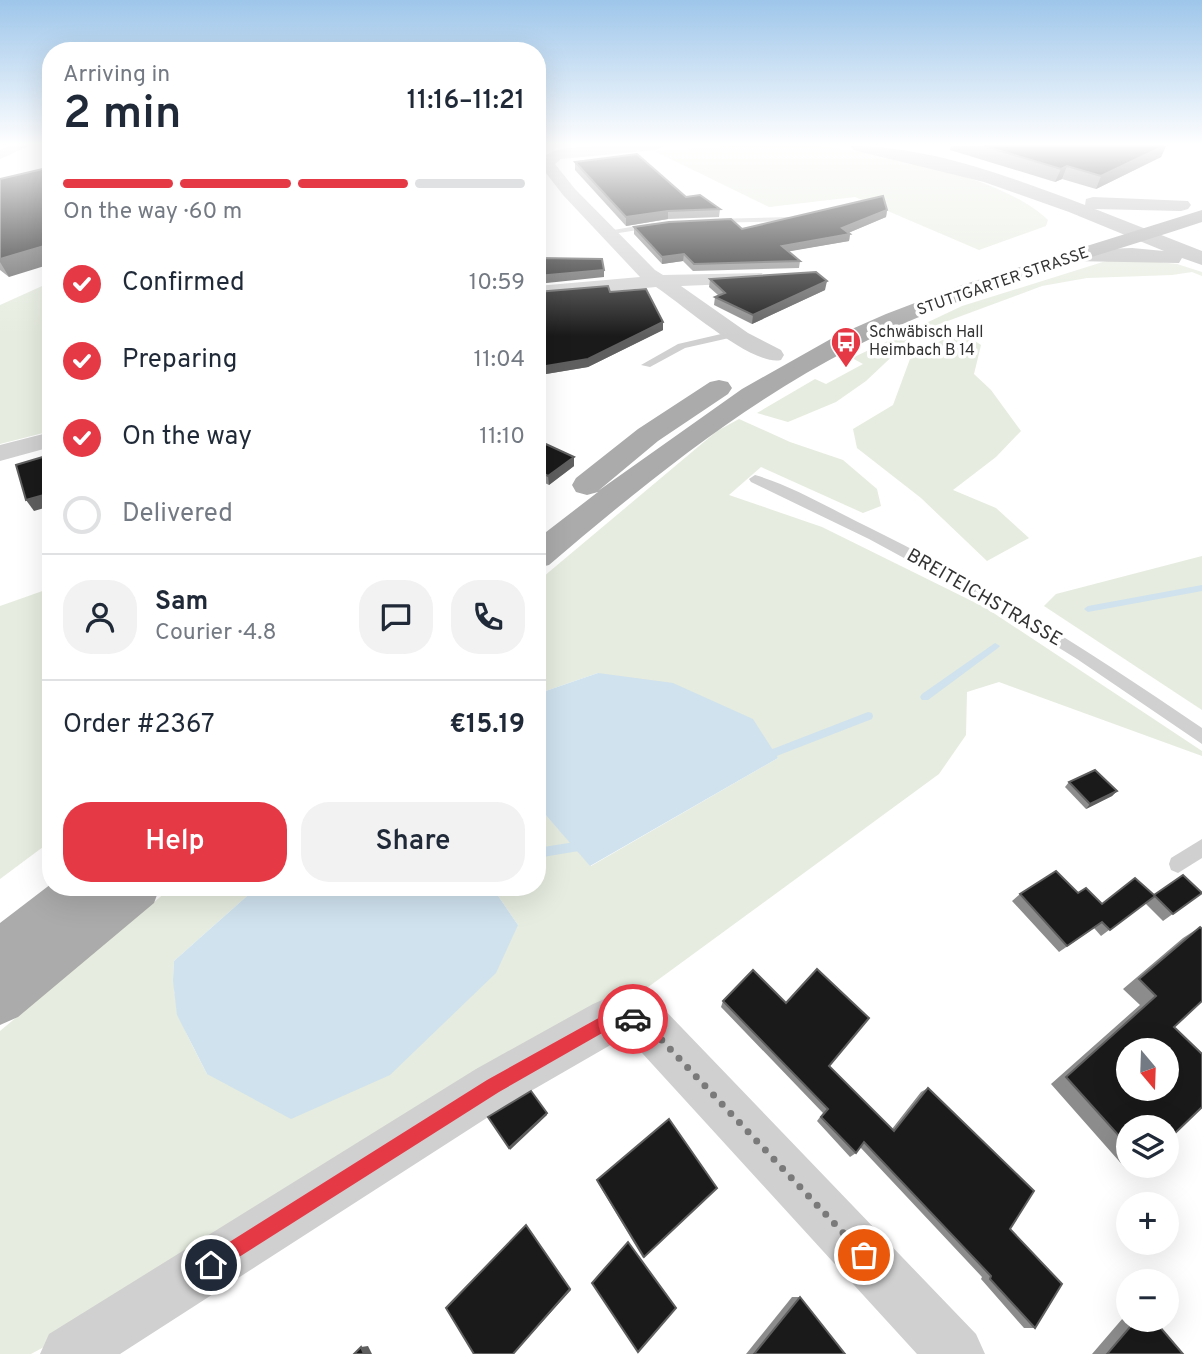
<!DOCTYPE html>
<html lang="en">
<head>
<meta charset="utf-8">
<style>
	body { margin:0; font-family:Overpass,sans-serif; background:#f2f2f3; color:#1f2937; height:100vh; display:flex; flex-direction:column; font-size:26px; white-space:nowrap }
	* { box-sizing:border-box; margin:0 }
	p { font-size:23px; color:#747a83 }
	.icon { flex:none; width:38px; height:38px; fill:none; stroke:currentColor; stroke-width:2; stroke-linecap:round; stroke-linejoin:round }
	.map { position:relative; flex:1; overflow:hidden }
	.drawer { position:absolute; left:42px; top:42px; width:504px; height:854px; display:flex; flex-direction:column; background:#fff; border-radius:28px; box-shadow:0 7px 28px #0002 }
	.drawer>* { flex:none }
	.needle { width:46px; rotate:161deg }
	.tools { position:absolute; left:1116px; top:1038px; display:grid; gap:14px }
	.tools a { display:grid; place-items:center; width:63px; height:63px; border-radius:50%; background:#fff; box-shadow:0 7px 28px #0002; font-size:35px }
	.pin { position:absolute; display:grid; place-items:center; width:60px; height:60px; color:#fff; margin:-30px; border:4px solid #fff; border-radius:50%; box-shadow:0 2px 7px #0007 }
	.courier { position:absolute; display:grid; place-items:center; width:70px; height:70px; margin:-35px; border:5px solid #e63946; border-radius:50%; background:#fff; color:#222; box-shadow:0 2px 9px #0007 }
	.overview em { font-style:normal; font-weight:600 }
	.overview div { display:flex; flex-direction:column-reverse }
	.overview { display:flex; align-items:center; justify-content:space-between; height:119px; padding:0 21px }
	h1 { font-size:46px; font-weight:600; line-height:52px }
	.bar { display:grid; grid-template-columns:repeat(4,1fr); gap:10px 7px; align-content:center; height:84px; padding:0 21px }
	.bar i { height:9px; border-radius:5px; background:#e0e1e3 }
	.bar .selected { background:#e63946 }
	.bar p { grid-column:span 4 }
	.line { display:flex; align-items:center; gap:18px; padding:0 21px; border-top:2px solid #e0e1e3 }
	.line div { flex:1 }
	.round { display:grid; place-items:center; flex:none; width:74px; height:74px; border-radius:28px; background:#f2f2f3 }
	ol { padding:0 21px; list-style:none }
	li { display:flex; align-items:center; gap:21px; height:77px }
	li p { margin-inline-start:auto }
	li .icon { padding:7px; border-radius:50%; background:#e63946; color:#fff; stroke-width:4 }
	li:last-child { color:#747a83 }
	li i { width:38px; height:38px; border:4px solid #e0e1e3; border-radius:50% }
	.primary-button { display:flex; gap:14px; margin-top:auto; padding:14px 21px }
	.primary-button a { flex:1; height:80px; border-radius:28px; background:#e63946; color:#fff; font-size:28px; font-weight:600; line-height:80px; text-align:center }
	.primary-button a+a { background:#f2f2f3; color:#1f2937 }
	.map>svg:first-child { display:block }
</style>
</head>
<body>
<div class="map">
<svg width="1202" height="1354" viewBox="0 0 1202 1354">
	<rect width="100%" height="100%" fill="#fff"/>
	<!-- green -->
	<g fill="#e6ecdf">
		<path d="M734 146C764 146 796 144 826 147 885 153 1006 178 1048 220L1046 226 979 250 855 197 769 207 654 151Z"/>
		<path d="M1140 260 1177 264 1202 272V276L1192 272 1172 275 1087 278 1042 286 918 332 866 381 836 402 788 422 757 413 815 379 826 384 863 364 852 358 962 306 1106 261Z"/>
		<path d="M51 282V431L0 444V305Z"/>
		<path d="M959 330 981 345 974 374 991 390 1021 431 996 457 953 490 996 508 1029 538 987 561 921 498 857 448 853 429 893 405 910 359Z"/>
		<path d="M739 419 790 442 843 460 877 489 881 506 863 513 761 467 729 495 822 527 986 608 1202 751V756L999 682 967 692 966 735 939 774 640 993 246 1213 99 1317 31 1354H0V1031L172 887H257L174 961C171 1012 185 1030 207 1074L518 925 492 887H537V805L591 866 778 758 774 753 598 673 537 694V582L717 431Z"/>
		<path d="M1202 556V710L1044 606 1056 594Z"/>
		<path d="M51 588V841L0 879V606Z"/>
	</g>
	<!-- water -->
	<g fill="#cfe2ee">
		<path d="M598 673 673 683 753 719 778 758 590 866 537 805V694Z"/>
		<path d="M257 887H492L518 925 496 973 390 1075 291 1119 207 1074 177 1015 173 981 174 961Z"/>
	</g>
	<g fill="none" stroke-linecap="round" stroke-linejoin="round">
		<!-- stream -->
		<g fill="#cfe2ee" fill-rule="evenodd">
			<path d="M1202 585V591L1088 612 1084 609 1088 606Z"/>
			<path d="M995 643 1000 646 998 648 928 700H922L920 697 922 694Z"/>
			<path d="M868 712 872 713 873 716 872 719 774 757 770 756 769 753 770 750Z"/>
			<path d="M575 842 579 843 581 847 579 851 537 858V848Z"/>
		</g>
		<!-- lane -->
		<g fill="#d0d0d0" fill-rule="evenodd">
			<path d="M789 217 792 221 711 223 707 221 711 219Z"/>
			<path d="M654 223H657V227L606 235 602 232Z"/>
			<path d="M734 331 738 332V336L685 348 650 367 641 365 678 344Z"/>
			<path d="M755 475C793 486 831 509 866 526 984 584 1094 654 1202 728V744L1077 659 985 602 869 539 751 482 749 479Z"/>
			<path d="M1202 839V858L1178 873 1171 870 1169 864 1171 858Z"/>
		</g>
		<!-- street -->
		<g fill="#d0d0d0" fill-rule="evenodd">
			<path d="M9 146H29L0 159V150Z"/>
			<path d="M605 146H663L656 150 561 159 555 164 575 189 655 270 663 275 762 273 765 277 762 281 755 283 681 286 748 333 781 350 784 355 781 360C753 367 682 304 656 287L537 298V286L640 277 563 195 539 164C547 144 586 148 605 146Z"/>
			<path d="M51 432V447L0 461V445Z"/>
			<path d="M642 996 658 1003 976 1334 985 1354H917L632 1042 614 1043 510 1103 120 1354H40L49 1334 476 1069 593 1004 609 997Z"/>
		</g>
		<!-- secondary -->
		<path fill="#bdbdbd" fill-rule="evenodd" d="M851 146C930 146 1010 177 1085 205L1086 199 1093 197 1188 201 1191 205 1188 209 1181 211 1095 209 1202 251V265L1182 258 1179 263 1071 261 1068 256 1071 251 1079 250 1132 248 1164 251 1069 212 984 182 853 150Z"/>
		<!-- primary -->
		<g fill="#ababab" fill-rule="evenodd">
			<path d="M1202 210V222C1085 261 964 291 854 347 742 404 644 484 549 565L537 568V539L598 492 587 495 576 492 572 485 576 478 638 429 710 382 719 380 728 382 732 388 728 394 658 441 598 491 742 389 836 336 886 314 962 285Z"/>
			<path d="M51 884V887H160L154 903 18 1017 0 1025V923Z"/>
		</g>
	</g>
	<!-- wall -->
	<g fill="#8c8c8c">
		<path d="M951 146H1166L1161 157 1096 189 1062 179 1055 182 950 150Z"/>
		<path d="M575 162 720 209 719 217 668 219 626 226 575 170Z"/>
		<path d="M0 179 9 277 0 270Z"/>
		<path d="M887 210 886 217 848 233 850 234 849 241 789 251 800 261 799 268 693 271 683 261 662 264 634 234V227L742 229Z"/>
		<path d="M710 279 825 290 752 324 714 305 715 297 718 295 709 287Z"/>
		<path d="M537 292H610L663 330 588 367 540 375 537 370Z"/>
		<path d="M537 440 574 466 549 485 537 479Z"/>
		<path d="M1069 782 1117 791 1112 796 1086 809 1065 787Z"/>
		<path d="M1078 893 1102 904 1154 895 1202 893 1163 921 1145 903 1101 936 1094 928 1059 952 1012 901 1020 894Z"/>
		<path d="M1200 927 1174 1027 1129 1127V1166H1140L1126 1169 1051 1084 1140 1005 1123 989 1183 938Z"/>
		<path d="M723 1001 829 1066 892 1129 921 1092 928 1088 1010 1229 1035 1328H1024L981 1279 982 1277 860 1147 856 1153 850 1157 817 1121 823 1113 721 1007Z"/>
		<path d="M597 1180 717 1188 643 1258 598 1183Z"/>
		<path d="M792 1297H800L845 1354H746Z"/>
		<path d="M1129 1311V1320H1154L1183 1354H1092Z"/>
	</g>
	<!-- shaded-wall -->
	<g fill="#5f5f5f">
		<path d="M1164 146H1166L1161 157 1096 189 1101 176Z"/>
		<path d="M1067 166 1062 179 1055 182 1061 169Z"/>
		<path d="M887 210 886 217 841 236 842 228Z"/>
		<path d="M668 211V219L626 226V217Z"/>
		<path d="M850 234 849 241 780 253 782 246Z"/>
		<path d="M51 244V264L9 277 0 262V259Z"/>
		<path d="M684 254 683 261 662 264V257Z"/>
		<path d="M604 270V277L537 284V276Z"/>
		<path d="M827 281 825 290 752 324 753 315Z"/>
		<path d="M663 322V330L588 367 540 375V367Z"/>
		<path d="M574 457V466L549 485 548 476Z"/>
		<path d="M51 493V506L34 511 26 500Z"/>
		<path d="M1117 791 1112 796 1086 809 1090 804Z"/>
		<path d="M547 1113V1115L510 1150 509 1148Z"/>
		<path d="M526 1225 571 1290 513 1354Z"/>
		<path d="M368 1346 372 1354H364L361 1347Z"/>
	</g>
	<!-- building -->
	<g fill="#1a1a1a" stroke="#5f5f5f" stroke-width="2" fill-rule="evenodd">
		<path d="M984 146H1164L1101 176 1067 166 1061 169Z"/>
		<path d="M637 154 686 197 700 195 720 209 668 211 626 217 575 162Z"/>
		<path d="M51 167V244L0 259V179Z"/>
		<path d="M883 196 887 210 842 228 850 234 782 246 800 261 694 264 684 254 662 257 634 227 669 222 731 219 742 229Z"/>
		<path d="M537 258 602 259 604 270 537 276Z"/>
		<path d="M816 272 827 281 753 315 715 297 725 293 710 279Z"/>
		<path d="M608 286 610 292 646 289 663 322 588 359 540 367 537 363V292Z"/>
		<path d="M537 440 574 457 548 476 537 470Z"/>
		<path d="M46 456 51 469V493L26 500 16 465Z"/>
		<path d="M1095 770 1117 791 1090 804 1069 782Z"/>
		<path d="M1056 871 1078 893 1086 888 1102 904 1135 878 1154 895 1183 875 1202 893 1173 914 1155 896 1110 930 1102 922 1067 946 1020 894Z"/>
		<path d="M1200 927 1202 929V1001L1174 1027 1202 1054V1107L1167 1141V1127H1129V1147L1066 1077 1156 996 1139 979ZM1129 1050H1167V1088H1129Z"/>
		<path d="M817 969 869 1018 829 1066 894 1131 928 1088 1034 1191 1010 1229 1062 1284 1035 1328 990 1279 991 1276 864 1142 856 1153 821 1117 828 1109 723 1001 753 970 786 1003Z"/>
		<path d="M531 1091 547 1113 509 1148 488 1117Z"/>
		<path d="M669 1119 717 1188 644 1257 597 1180Z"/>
		<path d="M526 1225 570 1289 513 1354H474L446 1308Z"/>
		<path d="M628 1242 676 1308 638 1352 592 1283Z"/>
		<path d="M800 1297 845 1354H754Z"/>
		<path d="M1136 1320H1154L1183 1354H1107Z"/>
		<path d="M361 1347 364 1354H354Z"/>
	</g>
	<!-- sky -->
	<linearGradient id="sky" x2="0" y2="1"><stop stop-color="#9ec6ea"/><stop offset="0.43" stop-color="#fff"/><stop offset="1" stop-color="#fff" stop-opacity="0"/></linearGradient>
	<rect width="1202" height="336" fill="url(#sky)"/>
	<!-- route -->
	<path fill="#e63946" d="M633 1012 639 1014 641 1019 639 1025 611 1028 499 1092 217 1271 211 1274 204 1271 201 1265 204 1258 487 1080 604 1015Z"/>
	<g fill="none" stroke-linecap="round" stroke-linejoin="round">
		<!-- done -->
		<path stroke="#7a7a7a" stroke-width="7" stroke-dasharray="0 12.6" d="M633 1019H642L864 1255"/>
	</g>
	<!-- icons -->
	<defs>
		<g id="bus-pin" transform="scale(1.575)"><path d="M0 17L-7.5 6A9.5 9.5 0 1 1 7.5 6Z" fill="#e63946" stroke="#fff"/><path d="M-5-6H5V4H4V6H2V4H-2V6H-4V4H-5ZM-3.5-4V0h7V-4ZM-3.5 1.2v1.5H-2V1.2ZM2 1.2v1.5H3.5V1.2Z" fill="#fff"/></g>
	</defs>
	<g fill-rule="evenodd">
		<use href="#bus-pin" x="846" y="342"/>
	</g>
	<g text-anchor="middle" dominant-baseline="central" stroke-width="7" stroke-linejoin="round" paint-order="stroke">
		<!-- far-street labels -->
		<g font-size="16" fill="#333" stroke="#fff">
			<text transform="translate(1003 282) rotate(-19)">STUTTGARTER STRASSE</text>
		</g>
		<!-- far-poi labels -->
		<g font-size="16" fill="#333" stroke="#fff" text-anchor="start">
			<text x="869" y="333">Schwäbisch Hall<tspan x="869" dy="18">Heimbach B 14</tspan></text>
		</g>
		<!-- street labels -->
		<g font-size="19" fill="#333" stroke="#fff">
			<text transform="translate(984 598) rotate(30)">BREITEICHSTRASSE</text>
		</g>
	</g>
</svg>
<div class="tools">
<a><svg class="needle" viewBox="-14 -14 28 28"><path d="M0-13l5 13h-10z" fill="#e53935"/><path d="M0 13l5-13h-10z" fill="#747a83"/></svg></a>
<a><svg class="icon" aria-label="layers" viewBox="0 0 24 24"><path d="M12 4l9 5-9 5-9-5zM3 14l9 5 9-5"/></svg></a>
<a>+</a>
<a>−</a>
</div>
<div class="pin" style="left:864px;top:1255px;background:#ea580c"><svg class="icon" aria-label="bag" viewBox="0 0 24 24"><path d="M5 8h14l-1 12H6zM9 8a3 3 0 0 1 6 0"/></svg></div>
<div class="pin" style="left:211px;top:1265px;background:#1f2937"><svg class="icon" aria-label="home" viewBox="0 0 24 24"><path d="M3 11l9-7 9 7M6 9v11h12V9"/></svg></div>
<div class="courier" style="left:633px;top:1019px"><svg class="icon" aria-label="car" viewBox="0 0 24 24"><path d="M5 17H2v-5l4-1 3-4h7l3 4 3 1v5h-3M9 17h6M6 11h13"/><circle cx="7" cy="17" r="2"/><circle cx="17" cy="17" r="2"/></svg></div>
<section class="drawer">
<div class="overview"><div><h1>2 min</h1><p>Arriving in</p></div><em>11:16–11:21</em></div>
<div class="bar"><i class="selected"></i><i class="selected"></i><i class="selected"></i><i></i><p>On the way · 60 m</p></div>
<ol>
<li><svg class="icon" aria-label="check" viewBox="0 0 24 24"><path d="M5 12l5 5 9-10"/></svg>Confirmed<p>10:59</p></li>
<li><svg class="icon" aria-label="check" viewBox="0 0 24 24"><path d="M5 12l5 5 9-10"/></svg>Preparing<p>11:04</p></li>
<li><svg class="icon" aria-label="check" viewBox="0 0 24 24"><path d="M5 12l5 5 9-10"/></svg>On the way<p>11:10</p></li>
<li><i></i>Delivered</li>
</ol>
<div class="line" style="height:126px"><a class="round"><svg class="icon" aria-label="person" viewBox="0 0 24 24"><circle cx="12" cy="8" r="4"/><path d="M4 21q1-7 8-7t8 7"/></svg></a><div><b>Sam</b><p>Courier · 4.8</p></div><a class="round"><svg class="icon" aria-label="chat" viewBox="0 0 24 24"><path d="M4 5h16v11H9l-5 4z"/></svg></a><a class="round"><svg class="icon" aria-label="phone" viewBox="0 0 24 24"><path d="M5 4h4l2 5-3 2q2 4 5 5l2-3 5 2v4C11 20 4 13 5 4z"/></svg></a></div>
<div class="line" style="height:91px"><div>Order #2367</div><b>€15.19</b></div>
<div class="primary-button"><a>Help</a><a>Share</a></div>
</section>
</div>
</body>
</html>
